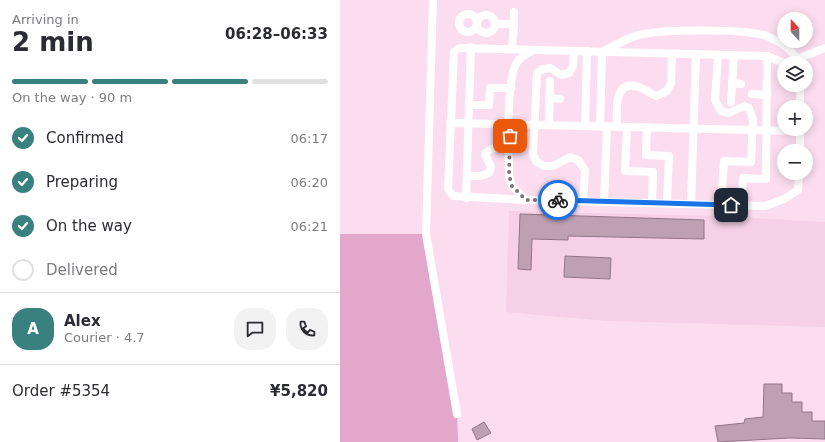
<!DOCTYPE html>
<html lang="en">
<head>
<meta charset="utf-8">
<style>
	body { margin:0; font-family:"DejaVu Sans",sans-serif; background:#f2f2f3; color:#2b2b33; height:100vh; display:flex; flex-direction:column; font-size:15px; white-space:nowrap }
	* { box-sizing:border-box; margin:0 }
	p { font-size:13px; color:#7c7c81 }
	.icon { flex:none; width:22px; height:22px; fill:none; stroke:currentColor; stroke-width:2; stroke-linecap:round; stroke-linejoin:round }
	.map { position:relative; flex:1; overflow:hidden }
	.panel { display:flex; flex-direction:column; background:#fff; width:340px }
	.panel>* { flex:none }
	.needle { width:26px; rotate:339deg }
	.controls { position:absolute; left:437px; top:12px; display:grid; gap:8px }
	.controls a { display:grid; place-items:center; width:36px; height:36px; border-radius:50%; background:#fff; box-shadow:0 2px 10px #0003; font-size:20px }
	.pin { position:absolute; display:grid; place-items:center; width:34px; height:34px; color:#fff; margin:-17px; border-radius:8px; box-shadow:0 2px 6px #0006 }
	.courier { position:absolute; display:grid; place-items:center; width:40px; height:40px; margin:-20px; border:3px solid #1a73e8; border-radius:50%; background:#fff; color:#222; box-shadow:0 1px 5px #0007 }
	.head em { font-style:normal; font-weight:800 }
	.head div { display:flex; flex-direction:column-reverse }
	.head { display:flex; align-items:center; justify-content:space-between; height:68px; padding:0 12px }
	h1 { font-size:26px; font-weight:800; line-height:30px }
	.bar { display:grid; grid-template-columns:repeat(4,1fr); gap:6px 4px; align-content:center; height:48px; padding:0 12px }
	.bar i { height:5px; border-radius:3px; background:#e1e1e2 }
	.bar .selected { background:#39817f }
	.bar p { grid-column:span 4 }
	.line { display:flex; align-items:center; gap:10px; padding:0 12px; border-top:1px solid #e1e1e2 }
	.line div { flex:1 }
	.round { display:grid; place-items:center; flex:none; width:42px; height:42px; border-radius:16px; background:#f2f2f3 }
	ol { padding:0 12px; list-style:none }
	li { display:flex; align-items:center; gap:12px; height:44px }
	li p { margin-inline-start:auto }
	li .icon { padding:4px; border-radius:50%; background:#39817f; color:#fff; stroke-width:4 }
	li:last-child { color:#7c7c81 }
	li i { width:22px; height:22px; border:2px solid #e1e1e2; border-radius:50% }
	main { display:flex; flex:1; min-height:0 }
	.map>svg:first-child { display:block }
</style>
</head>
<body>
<main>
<section class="panel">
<div class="head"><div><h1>2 min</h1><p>Arriving in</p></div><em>06:28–06:33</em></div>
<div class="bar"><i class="selected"></i><i class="selected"></i><i class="selected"></i><i></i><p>On the way · 90 m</p></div>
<ol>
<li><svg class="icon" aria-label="check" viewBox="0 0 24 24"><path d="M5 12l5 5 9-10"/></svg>Confirmed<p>06:17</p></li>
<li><svg class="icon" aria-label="check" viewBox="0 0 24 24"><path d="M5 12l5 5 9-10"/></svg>Preparing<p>06:20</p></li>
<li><svg class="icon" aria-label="check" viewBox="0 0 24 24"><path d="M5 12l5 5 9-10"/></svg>On the way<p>06:21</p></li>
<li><i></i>Delivered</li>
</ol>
<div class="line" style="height:72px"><b class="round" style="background:#39817f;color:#fff">A</b><div><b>Alex</b><p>Courier · 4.7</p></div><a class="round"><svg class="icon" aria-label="chat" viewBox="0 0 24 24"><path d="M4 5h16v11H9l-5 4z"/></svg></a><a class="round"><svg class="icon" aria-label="phone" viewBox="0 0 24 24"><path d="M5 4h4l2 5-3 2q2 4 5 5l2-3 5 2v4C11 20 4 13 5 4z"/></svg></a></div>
<div class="line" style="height:52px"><div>Order #5354</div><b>¥5,820</b></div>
</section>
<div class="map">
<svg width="485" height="442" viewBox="0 0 485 442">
	<rect width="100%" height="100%" fill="#fcddef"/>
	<!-- built -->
	<path fill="#f6d0e6" d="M169 211 379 216 485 222V327L267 321 166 312Z"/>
	<!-- green -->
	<path fill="#e3a7cb" d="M0 234H86L117 414 118 442H0Z"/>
	<!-- building -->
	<g fill="#bea0b2" stroke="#917586">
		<path d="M180 214 364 220V239L228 236V240L192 239 191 270 178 269Z"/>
		<path d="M225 256 271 258 270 279 224 277Z"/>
		<path d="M424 384H442V393H452V402H462V412H472V421H485V439L449 438 378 442 375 426 404 423 405 419 423 417Z"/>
		<path d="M144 422 151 433 137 440 132 429Z"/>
	</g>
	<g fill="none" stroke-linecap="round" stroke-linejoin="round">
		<!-- lane -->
		<g stroke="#fff" stroke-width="8">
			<path d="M93 0 86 234 117 414"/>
			<circle cx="128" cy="23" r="9"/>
			<circle cx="146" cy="24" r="9"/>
			<path d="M155 24H174L172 49"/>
			<path d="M174 24V12"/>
			<path d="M193 50C189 53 181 56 178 61 165 77 169 151 169 175L172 186 186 200 425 206 444 199 458 190 459 173"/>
			<path d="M234 51 233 66 229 73 221 75 210 68 203 69 197 73 193 155 197 162 204 166H213L230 157 238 160 245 170 243 201"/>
			<path d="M378 55 375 100 381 111 389 113 404 106 409 108 413 119 411 162 384 161 381 205"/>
			<path d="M457 59 485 48"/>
			<path d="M392 83 401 84"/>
			<path d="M412 94 427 95"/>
			<path d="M209 98 220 99"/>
			<path d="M391 102 394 55"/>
			<path d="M129 105H149L150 88H171"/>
			<path d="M460 107V85"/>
			<path d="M110 123 460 131"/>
			<path d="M209 125 210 81"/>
			<path d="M245 125 247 51"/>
			<path d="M260 126 262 52C275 45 290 36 304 34 327 30 410 28 429 37 439 41 456 52 458 63"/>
			<path d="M277 126C277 113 273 82 295 86 303 87 309 93 316 96L327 91 331 83 332 54"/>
			<path d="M287 127 285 171 313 172 312 203"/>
			<path d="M307 127 306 155 329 156 327 203"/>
			<path d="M460 151V129"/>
			<path d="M127 176H141L149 173 151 167 145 154C152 146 160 147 169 148"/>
			<path d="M126 198 131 47"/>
			<path d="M186 200 113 196 108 189 114 52 119 48 427 56 444 63"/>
			<path d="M264 201 267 126"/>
			<path d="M351 204 356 54"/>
			<path d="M401 206 403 178 426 179 427 56"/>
		</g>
	</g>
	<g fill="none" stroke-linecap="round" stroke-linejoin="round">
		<!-- done -->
		<path stroke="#816e79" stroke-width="4" stroke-dasharray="0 7.2" d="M170 136 169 175 172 186 186 200H218"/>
		<!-- route -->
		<path stroke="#1a73e8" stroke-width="5" d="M218 200 391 205"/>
	</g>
</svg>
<div class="controls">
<a><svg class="needle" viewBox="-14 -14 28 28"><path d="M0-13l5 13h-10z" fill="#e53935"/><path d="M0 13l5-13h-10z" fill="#7c7c81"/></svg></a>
<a><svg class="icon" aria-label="layers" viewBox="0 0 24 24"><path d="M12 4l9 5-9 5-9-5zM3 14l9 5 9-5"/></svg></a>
<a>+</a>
<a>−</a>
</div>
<div class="pin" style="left:170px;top:136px;background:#ea580c"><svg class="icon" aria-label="bag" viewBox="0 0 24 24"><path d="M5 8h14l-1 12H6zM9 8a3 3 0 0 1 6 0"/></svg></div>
<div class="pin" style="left:391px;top:205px;background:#1f2937"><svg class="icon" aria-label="home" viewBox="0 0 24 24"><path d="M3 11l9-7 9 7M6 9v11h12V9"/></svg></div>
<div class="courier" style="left:218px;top:200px"><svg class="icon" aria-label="bike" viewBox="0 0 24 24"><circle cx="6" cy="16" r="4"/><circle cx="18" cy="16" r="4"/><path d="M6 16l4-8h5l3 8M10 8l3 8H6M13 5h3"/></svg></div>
</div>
</main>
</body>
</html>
